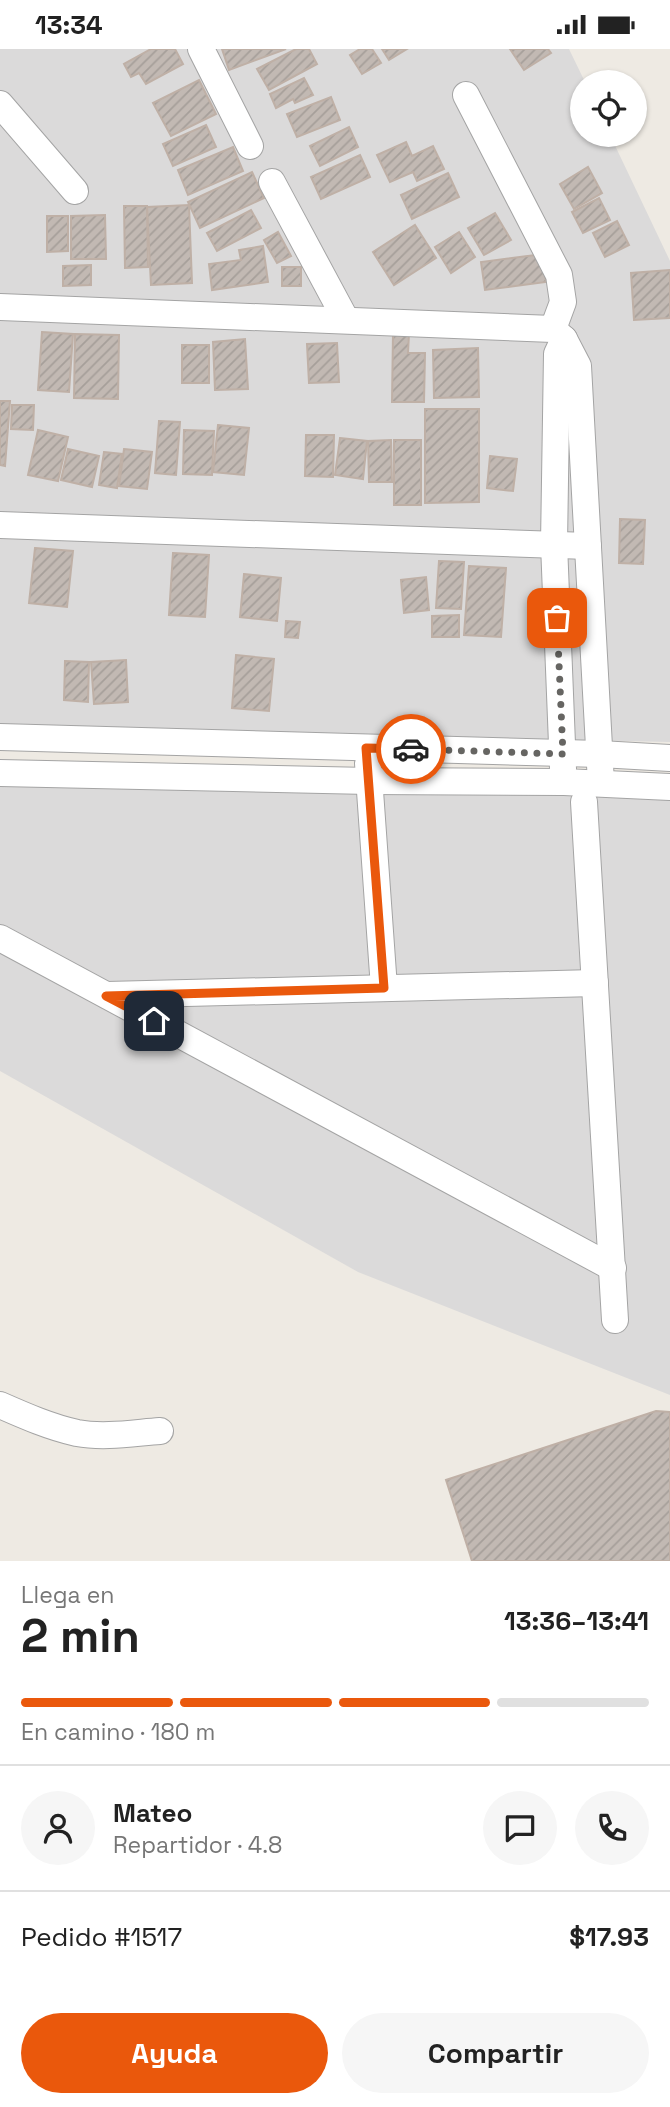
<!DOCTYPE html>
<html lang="es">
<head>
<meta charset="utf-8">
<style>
	body { margin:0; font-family:"Space Grotesk",sans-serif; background:#f6f6f6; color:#222; height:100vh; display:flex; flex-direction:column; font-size:26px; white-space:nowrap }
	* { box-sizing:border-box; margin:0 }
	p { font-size:23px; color:#767676 }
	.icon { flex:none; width:38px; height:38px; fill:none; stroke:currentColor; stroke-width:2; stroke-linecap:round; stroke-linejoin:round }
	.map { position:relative; height:1512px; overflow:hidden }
	.panel { display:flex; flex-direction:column; background:#fff; flex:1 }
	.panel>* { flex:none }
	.controls { position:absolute; left:570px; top:21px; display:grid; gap:14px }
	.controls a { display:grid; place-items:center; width:77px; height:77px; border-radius:50%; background:#fff; box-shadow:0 2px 5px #0004; font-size:35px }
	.pin { position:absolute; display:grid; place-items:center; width:60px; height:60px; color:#fff; margin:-30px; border-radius:14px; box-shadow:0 4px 10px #0006 }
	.courier { position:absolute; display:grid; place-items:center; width:70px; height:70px; margin:-35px; border:5px solid #ea580c; border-radius:50%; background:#fff; color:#222; box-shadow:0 2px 9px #0007 }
	.headline em { font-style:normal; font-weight:700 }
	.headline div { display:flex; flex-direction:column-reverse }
	.headline { display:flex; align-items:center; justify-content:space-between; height:119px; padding:0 21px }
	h1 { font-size:46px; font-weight:700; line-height:52px }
	.bar { display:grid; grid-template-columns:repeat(4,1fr); gap:10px 7px; align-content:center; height:84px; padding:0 21px }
	.bar i { height:9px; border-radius:5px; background:#e0e0e0 }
	.bar .on { background:#ea580c }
	.bar p { grid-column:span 4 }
	.line { display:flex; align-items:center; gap:18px; padding:0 21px; border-top:2px solid #e0e0e0 }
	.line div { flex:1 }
	.round { display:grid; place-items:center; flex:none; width:74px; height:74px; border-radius:37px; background:#f6f6f6 }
	.cta { display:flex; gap:14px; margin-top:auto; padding:14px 21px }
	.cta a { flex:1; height:80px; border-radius:42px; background:#ea580c; color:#fff; font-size:28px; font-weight:700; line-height:80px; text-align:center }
	.cta a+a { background:#f6f6f6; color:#222 }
	.status { display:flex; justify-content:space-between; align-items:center; height:49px; padding:0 35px; background:#fff; direction:ltr }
	.status svg { height:19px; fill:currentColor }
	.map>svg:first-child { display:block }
</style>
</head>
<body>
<div class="status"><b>13:34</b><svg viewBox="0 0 49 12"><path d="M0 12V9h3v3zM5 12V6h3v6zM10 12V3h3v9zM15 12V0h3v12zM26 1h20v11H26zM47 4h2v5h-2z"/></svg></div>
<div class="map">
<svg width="670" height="1512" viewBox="0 0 670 1512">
	<defs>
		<pattern id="building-hatch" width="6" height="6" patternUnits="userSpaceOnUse" patternTransform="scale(1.75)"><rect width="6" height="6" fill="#c2b9b3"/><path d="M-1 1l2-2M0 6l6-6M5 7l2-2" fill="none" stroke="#a69f9a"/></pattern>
	</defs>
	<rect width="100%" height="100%" fill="#eeeae3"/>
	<!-- residential -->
	<g fill="#dbdada">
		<path d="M0 0H569L585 33H583V86H610L670 212V693L0 679Z"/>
		<path d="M0 728 670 745V1346L358 1223 0 1022Z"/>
	</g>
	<!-- building -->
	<g fill="url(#building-hatch)" stroke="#bfb0a6" stroke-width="2">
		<path d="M151 0H175L183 15 146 35 139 24 131 28 124 15Z"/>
		<path d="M222 0H286L229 21Z"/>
		<path d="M296 0H309L317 15 269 41 257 20Z"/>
		<path d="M360 0H372L381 14 362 25 350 6Z"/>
		<path d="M382 0H407L389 11Z"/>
		<path d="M510 0H548L551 4 524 21Z"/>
		<path d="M304 29 313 46 295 54 293 50 276 59 270 45Z"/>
		<path d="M199 31 216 65 171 87 153 54Z"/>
		<path d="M331 48 340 71 297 88 287 65Z"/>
		<path d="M206 76 216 98 173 117 163 95Z"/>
		<path d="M349 78 358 98 320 117 310 97Z"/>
		<path d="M406 93 412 107 433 97 444 120 417 132 413 123 390 133 377 106Z"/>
		<path d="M233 98 243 122 188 146 178 121Z"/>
		<path d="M360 106 370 128 321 150 311 128Z"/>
		<path d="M588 118 602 144 574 160 560 135Z"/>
		<path d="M252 123 264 149 200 179 188 153Z"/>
		<path d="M448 124 459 148 412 170 401 146Z"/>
		<path d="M599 149 610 171 583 184 572 163Z"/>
		<path d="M189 156 192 234 151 236 147 158Z"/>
		<path d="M124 157H147L148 218 125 219Z"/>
		<path d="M251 161 261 179 217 202 207 184Z"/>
		<path d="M495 164 511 191 484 206 468 179Z"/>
		<path d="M105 166 106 210H71V167Z"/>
		<path d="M47 167H68V202L47 203Z"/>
		<path d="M617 172 629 196 605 208 593 184Z"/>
		<path d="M415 176 436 209 394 236 373 203Z"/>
		<path d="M278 183 291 207 277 214 264 191Z"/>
		<path d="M459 183 475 208 451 224 435 198Z"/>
		<path d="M263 197 268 233 212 241 209 215 241 211 239 201Z"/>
		<path d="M543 205 546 233 485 241 481 213Z"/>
		<path d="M91 216V236L63 237V217Z"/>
		<rect x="282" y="218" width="19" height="19"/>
		<path d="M670 221V269L634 271 631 224Z"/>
		<path d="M42 283 73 285 69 343 38 341Z"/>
		<path d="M393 284 409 285 408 304H425L424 353H392Z"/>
		<path d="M75 285 119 286 118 350 74 349Z"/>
		<path d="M245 290 248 340 215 341 213 293Z"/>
		<path d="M337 294 339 333 309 334 307 295Z"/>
		<rect x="182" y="296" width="27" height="38"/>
		<path d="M478 299 479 348 434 349 433 301Z"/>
		<path d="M0 352H10L5 417 0 416Z"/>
		<path d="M12 356H34L33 381 11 380Z"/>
		<path d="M425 360H479V453L425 454Z"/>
		<path d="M159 372 180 373 176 426 155 424Z"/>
		<path d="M218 376 249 379 244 426 213 423Z"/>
		<path d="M38 381 68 388 58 432 28 426Z"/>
		<path d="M184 381 214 382 212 426 183 425Z"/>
		<path d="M306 386H334L333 428 305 427Z"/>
		<path d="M340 389 367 392 363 430 335 426Z"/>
		<path d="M391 391 392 433H369L368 392Z"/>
		<rect x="394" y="391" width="27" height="65"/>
		<path d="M68 400 99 407 92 438 61 431Z"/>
		<path d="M124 400 152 403 147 440 119 437Z"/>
		<path d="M104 403 122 405 117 439 99 436Z"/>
		<path d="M490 407 517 410 513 442 487 439Z"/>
		<path d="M620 470 645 471 643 515 619 514Z"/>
		<path d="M35 499 73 502 67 558 29 554Z"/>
		<path d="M173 504 209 506 205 568 169 566Z"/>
		<path d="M439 512 464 513 461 560 436 559Z"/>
		<path d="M469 517 506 519 501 588 464 586Z"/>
		<path d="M244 525 281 529 277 572 240 568Z"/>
		<path d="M426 528 429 561 404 564 401 531Z"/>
		<path d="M459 566V588H432V567Z"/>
		<path d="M286 572 300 573 298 589 285 588Z"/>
		<path d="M236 606 274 610 269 662 232 659Z"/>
		<path d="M126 611 128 653 94 655 91 613Z"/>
		<path d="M65 612 89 613 88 653 64 651Z"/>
		<path d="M656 1362 670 1363V1512H472L446 1431Z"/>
	</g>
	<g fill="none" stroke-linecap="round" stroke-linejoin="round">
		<!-- street casing -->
		<g stroke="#a4a4a4" stroke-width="28">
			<g id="street">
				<path d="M201 0 250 97"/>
				<path d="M466 46 559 226 563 253 553 280"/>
				<path d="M0 55 75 142"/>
				<path d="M272 133 346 271"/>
				<path d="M0 258 553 280 564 290 578 317 601 734"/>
				<path d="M0 476 588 497"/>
				<path d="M0 688 600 705 670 709"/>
				<path d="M368 714 384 939"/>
				<path d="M563 720 554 495 557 305 564 290"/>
				<path d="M0 724 369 732 564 733 670 738"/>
				<path d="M584 753 615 1271"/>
				<path d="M0 889 613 1219"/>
				<path d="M107 946 595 934"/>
				<path d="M0 1356C25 1367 50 1378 77 1384 104 1389 133 1384 160 1382"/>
			</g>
		</g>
		<!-- street -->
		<use href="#street" stroke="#fff" stroke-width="26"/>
	</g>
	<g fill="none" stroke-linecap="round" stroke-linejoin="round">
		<!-- done -->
		<path stroke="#666562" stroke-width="7" stroke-dasharray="0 12.6" d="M411 700 563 705 557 569"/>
		<!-- route -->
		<path stroke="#ea580c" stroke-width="9" d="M154 972 106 947 384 939 366 699 411 700"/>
	</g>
</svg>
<div class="controls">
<a><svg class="icon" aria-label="locate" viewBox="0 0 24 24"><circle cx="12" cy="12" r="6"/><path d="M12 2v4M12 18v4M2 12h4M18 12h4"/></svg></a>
</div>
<div class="pin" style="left:557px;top:569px;background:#ea580c"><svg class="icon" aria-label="bag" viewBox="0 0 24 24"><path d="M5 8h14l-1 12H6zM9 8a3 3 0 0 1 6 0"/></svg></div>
<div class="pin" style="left:154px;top:972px;background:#1f2937"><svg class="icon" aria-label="home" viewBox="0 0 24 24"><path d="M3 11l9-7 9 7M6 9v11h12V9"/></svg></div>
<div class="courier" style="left:411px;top:700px"><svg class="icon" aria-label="car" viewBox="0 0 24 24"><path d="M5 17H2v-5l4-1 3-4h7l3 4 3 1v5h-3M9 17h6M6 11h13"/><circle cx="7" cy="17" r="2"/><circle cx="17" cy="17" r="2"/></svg></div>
</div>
<section class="panel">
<div class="headline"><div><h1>2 min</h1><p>Llega en</p></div><em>13:36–13:41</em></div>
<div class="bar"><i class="on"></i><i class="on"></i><i class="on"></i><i></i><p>En camino · 180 m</p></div>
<div class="line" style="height:126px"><a class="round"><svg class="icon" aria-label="person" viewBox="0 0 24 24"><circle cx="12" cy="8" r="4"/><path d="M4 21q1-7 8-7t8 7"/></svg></a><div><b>Mateo</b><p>Repartidor · 4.8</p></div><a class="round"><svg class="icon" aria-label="chat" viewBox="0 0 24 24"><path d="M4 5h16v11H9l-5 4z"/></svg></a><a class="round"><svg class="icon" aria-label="phone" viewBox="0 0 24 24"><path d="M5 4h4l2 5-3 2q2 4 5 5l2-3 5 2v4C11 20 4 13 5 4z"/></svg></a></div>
<div class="line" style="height:91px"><div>Pedido #1517</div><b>$17.93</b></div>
<div class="cta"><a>Ayuda</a><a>Compartir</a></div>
</section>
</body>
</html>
